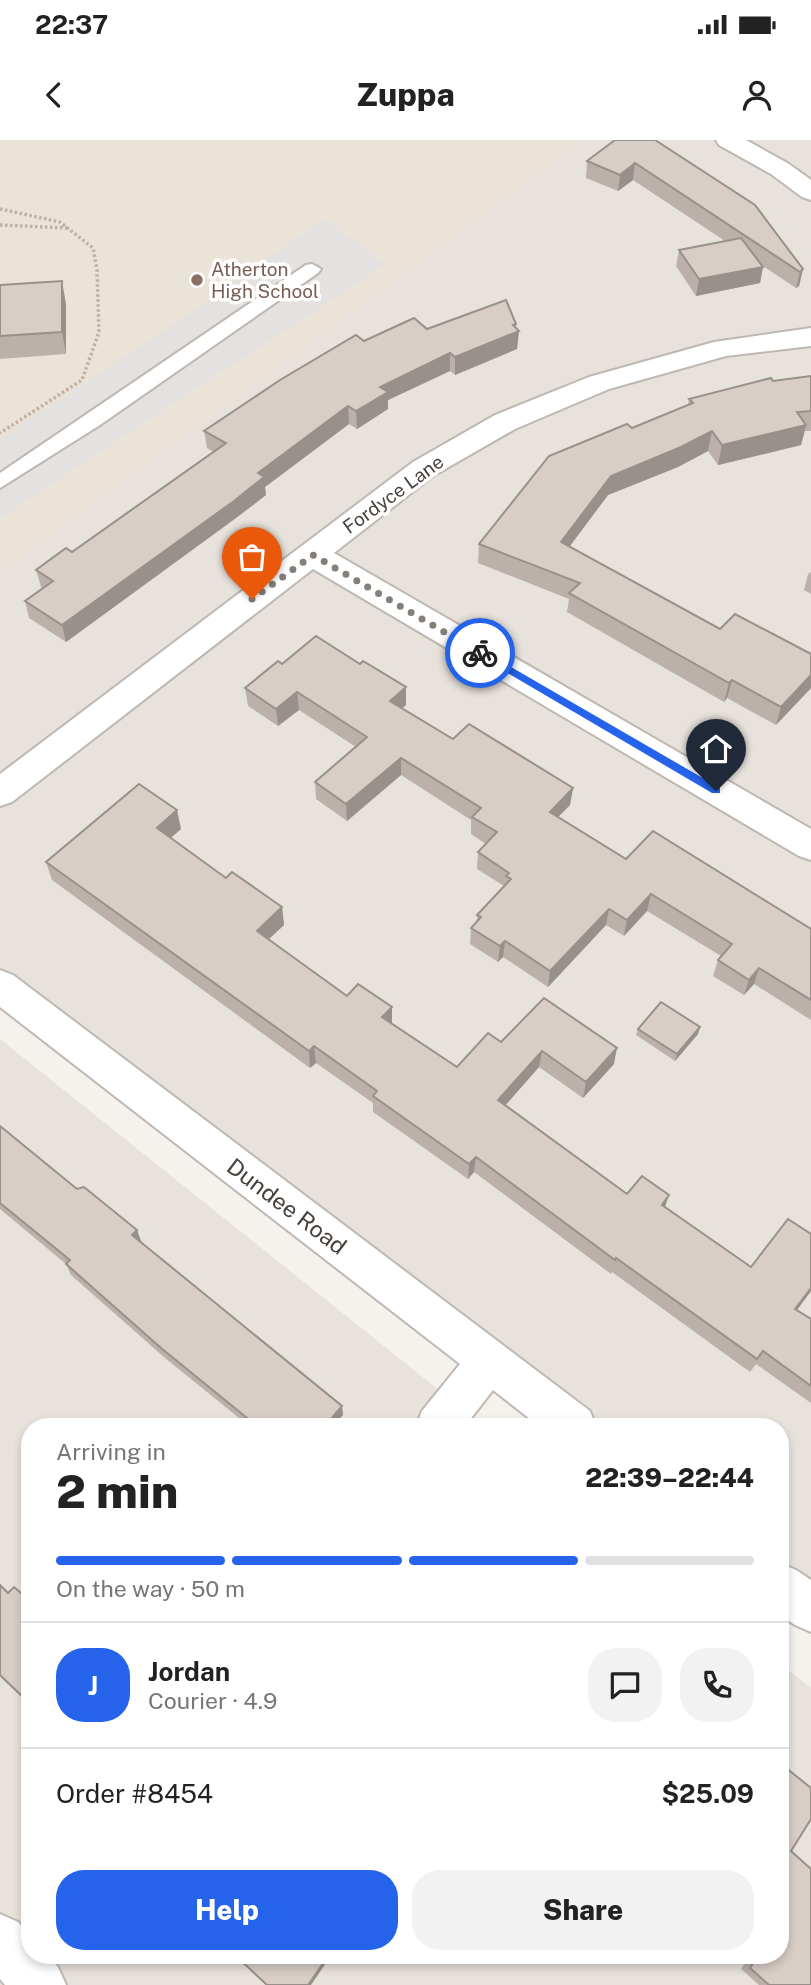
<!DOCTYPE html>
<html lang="en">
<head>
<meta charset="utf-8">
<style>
	body { margin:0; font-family:"Public Sans",sans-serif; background:#f2f2f2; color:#222; height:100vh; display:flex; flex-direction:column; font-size:26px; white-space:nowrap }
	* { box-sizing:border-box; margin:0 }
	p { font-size:23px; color:#767676 }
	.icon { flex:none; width:38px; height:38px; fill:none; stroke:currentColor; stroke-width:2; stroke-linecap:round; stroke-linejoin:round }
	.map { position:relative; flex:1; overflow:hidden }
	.details { position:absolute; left:21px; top:1278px; width:768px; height:546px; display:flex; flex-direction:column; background:#fff; border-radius:28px; box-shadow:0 4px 10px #0003 }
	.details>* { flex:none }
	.pin { position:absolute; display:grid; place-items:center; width:60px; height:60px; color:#fff; margin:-72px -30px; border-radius:50% 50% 50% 0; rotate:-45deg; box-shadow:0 0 7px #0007 }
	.pin .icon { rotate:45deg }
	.courier { position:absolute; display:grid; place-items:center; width:70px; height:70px; margin:-35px; border:5px solid #2563eb; border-radius:50%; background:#fff; color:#222; box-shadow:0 2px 9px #0007 }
	.summary em { font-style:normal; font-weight:800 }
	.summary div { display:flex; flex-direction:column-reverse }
	.summary { display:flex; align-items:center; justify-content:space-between; height:119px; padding:0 35px }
	h1 { font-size:46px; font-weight:800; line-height:52px }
	.bar { display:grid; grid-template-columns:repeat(4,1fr); gap:10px 7px; align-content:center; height:84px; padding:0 35px }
	.bar i { height:9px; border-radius:5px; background:#e0e0e0 }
	.bar .current { background:#2563eb }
	.bar p { grid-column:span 4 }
	.line { display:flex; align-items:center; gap:18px; padding:0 35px; border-top:2px solid #e0e0e0 }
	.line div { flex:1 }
	.round { display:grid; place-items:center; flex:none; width:74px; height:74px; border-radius:28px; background:#f2f2f2 }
	.button { display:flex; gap:14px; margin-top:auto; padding:14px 35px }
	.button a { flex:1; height:80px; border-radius:28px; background:#2563eb; color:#fff; font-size:28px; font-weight:800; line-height:80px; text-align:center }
	.button a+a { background:#f2f2f2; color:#222 }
	.status { display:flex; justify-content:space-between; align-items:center; height:49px; padding:0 35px; background:#fff; direction:ltr }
	.status svg { height:19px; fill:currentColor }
	header { display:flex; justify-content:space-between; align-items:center; height:91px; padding:0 35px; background:#fff; font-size:32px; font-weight:800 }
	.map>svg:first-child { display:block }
</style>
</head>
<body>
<div class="status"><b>22:37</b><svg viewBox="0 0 49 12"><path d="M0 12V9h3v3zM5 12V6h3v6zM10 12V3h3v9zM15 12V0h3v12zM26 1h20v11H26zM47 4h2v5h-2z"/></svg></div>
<header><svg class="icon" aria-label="back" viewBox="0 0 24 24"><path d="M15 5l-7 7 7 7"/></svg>Zuppa<svg class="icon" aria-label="person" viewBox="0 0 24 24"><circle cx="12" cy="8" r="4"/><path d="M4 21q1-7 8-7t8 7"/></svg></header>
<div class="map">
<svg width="811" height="1845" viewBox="0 0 811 1845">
	<rect width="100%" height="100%" fill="#f5f1ed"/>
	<!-- residential -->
	<g fill="#e8e2dc">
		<path d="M583 0H811V1445L781 1422 780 1286H602L0 830V433Z"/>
		<path d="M0 899 484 1286H30V1815H780L781 1524 811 1548V1845H0Z"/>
	</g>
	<!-- education -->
	<path fill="#ece3d8" d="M0 0H583L0 433Z"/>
	<!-- parking -->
	<path fill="#e4e2e0" d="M324 78 386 124 0 378V299L195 170Z"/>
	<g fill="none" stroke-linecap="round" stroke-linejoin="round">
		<!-- service casing -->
		<g stroke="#c0b7b0" stroke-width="4">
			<path id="service" d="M312 124 321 129 318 133 100 285 0 348V333L306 125Z"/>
		</g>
		<!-- minor casing -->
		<g stroke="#c0b7b0" stroke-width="4">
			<g id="minor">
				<path d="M716 0H746L789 24 811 40V60L802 57 771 34 719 5Z"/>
				<path d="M811 188V206L726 216 609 249 515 289 433 336 334 413 811 689V720L799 716 313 429 12 662 0 666V634L413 322 495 275 589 237 714 202Z"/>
				<path d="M0 830 13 835 590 1271 596 1286H539L493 1250 465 1286H416L422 1271 460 1224 0 867Z"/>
				<path d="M780 1423 796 1430 811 1440V1492L795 1485 780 1475Z"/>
				<path d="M0 1774 18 1782 30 1795V1815H48L58 1827 66 1845H5L0 1839Z"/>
			</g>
		</g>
		<!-- path -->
		<g stroke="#c0b0a3" stroke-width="3.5" stroke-dasharray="2.5 2.5" stroke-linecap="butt">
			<path d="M0 69 60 82 93 108 97 130 99 192 82 240 0 293"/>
			<path d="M0 85 67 88"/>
		</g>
		<!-- service -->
		<use href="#service" fill="#fff" fill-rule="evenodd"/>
		<!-- minor -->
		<use href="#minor" fill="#fff" fill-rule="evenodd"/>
	</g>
	<!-- wall -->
	<g fill="#bbb1aa">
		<path d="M615 0 803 129 799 146 796 148 763 126 760 143 696 156 676 126 679 110 725 101 633 40 618 51 586 38 587 21Z"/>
		<path d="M0 145 66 164V214L0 219Z"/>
		<path d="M516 188 519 191 517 209 455 235 450 231 388 260V269L357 289 349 284 265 347 266 355 236 378 66 502 29 478 25 461 42 448 41 447 36 430 72 412 214 312 207 308 204 291 364 201 427 189Z"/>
		<path d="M811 236V291H805L801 305 718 325 708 311 678 327 608 355 569 407 720 489 811 514V548L776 585 727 558 724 562 567 472 569 459 478 423 479 404 632 288 688 265 689 259 773 241Z"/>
		<path d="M811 432V454L804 450 808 434Z"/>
		<path d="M282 524 406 565 402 568 453 599 573 648 570 665 558 677 626 719 811 789V880L754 844 744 855 713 836 718 820 721 816 647 771 624 796 606 785 548 847 503 817 498 822 470 804 471 788 477 781V775L504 746 477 729 478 712 486 704 471 694V680L401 635 347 681 316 659 315 642 356 607 299 570 278 586 248 566 245 548Z"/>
		<path d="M181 689 171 698 226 738 282 767 284 785 269 799 347 856 392 867V884L457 927 501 902 614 924 583 958 539 927 505 966 627 1054 665 1068 751 1127 811 1151 797 1170 811 1179V1263L756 1224 750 1232 612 1132 611 1134 474 1032 468 1039 373 972V963L316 923 310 928 52 740 46 722Z"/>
		<path d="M638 889 698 894 675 921 636 895Z"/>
		<path d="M0 986 77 1049 137 1090 141 1102 342 1266 343 1275 333 1286H249L165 1218 71 1135 66 1124 0 1069Z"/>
		<path d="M791 1711 811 1845H759L741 1829 750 1815H780Z"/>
	</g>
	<!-- shaded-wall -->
	<g fill="#98908b">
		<path d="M635 23 633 40 618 51 620 35Z"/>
		<path d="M763 127 760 143 696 156 699 139Z"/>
		<path d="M803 129 799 146 796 148 800 132Z"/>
		<path d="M62 141 66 164V214L62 192Z"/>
		<path d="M516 184 515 192 519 191 517 209 455 235V217Z"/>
		<path d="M450 213V231L388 260V269L357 289 356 271 380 247Z"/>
		<path d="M348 266 349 284 265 347 266 355 236 378 66 502 62 485 258 333Z"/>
		<path d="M806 285 801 305 718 325 722 305Z"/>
		<path d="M712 291 708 311 678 327 608 355 558 422 561 402 611 336Z"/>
		<path d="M811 535V548L776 585 781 567Z"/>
		<path d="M732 540 727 558 724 562 729 543Z"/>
		<path d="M406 547V565L391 578 390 561Z"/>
		<path d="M297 552 299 570 278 586 276 569Z"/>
		<path d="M401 618V635L347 681 346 664Z"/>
		<path d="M573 648 570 665 547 688 550 672Z"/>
		<path d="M177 670 181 689 161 706 157 688Z"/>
		<path d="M651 754 647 771 624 796 627 780Z"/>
		<path d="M282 767 284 785 259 808 257 791Z"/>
		<path d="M609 769 606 785 548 847 550 831Z"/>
		<path d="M505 801 503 817 498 822 500 806Z"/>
		<path d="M759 828 754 844 744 855 749 840Z"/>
		<path d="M392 867V884L382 877Z"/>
		<path d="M700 887 698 894 675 921 677 914Z"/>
		<path d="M314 906 316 923 310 928 309 911Z"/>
		<path d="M617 908 614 924 583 958 586 942Z"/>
		<path d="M542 911 539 927 496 976 498 960Z"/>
		<path d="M476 1017 474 1032 468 1039 469 1024Z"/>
		<path d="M669 1055 664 1070 662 1065Z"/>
		<path d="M137 1090 141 1101 136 1106 132 1095Z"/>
		<path d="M811 1148V1151L788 1182 795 1169Z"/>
		<path d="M342 1266 343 1275 333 1286H325Z"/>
		<path d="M326 1819 328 1820 311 1845H308Z"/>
	</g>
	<!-- building -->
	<g fill="#d9cec6" stroke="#98908b" stroke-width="2">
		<path d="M615 0H655L755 65 803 129 800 132 635 23 620 35 587 21Z"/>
		<path d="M741 98 763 127 699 139 679 110Z"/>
		<path d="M62 141V192L0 196V145Z"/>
		<path d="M506 160 516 184 513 185 519 191 455 217 450 213 380 247 388 252 356 271 348 266 258 333 264 337 234 361 62 485 25 461 53 441 36 430 66 408 72 412 226 303 204 291 280 240 356 195 364 201 414 178 427 189Z"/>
		<path d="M811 236V271L797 272 806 285 722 305 712 291 681 307 611 336 561 402 720 489 735 474 811 514V535L781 567 732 540 729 543 569 453 580 443 479 404 549 316 627 284 632 288 693 263 689 259 771 238 773 241Z"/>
		<path d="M316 496 360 524 363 521 406 547 390 561 453 599 469 584 573 648 550 672 626 719 653 691 811 789V860L759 828 749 840 718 820 732 804 651 754 627 780 609 769 550 831 505 801 500 806 471 788 481 777 477 775 511 739 506 736 509 733 478 712 497 692 472 677 481 668 401 618 346 664 315 642 367 597 297 552 276 569 245 548 278 521 282 524Z"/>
		<path d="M139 644 177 670 157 688 226 738 232 732 282 767 257 791 347 856 358 844 392 867 382 877 457 927 488 893 501 902 544 858 617 908 586 942 542 911 498 960 627 1054 642 1036 669 1055 662 1065 751 1127 788 1079 811 1094V1148L795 1169 811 1179V1246L763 1211 757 1219 616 1118 615 1120 476 1017 469 1024 373 956 377 951 314 906 309 911 46 722Z"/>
		<path d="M661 862 700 887 677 914 638 889Z"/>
		<path d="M0 986 77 1049 84 1047 137 1090 132 1095 342 1266 325 1286H257L161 1208 66 1124 70 1120 0 1063Z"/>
		<path d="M0 1445 8 1453 14 1447 30 1461V1558L27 1561 0 1535Z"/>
		<path d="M780 1623 811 1648V1679L791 1711 811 1729V1845H769L750 1828 758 1815H780Z"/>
		<path d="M235 1815H321V1816L326 1819 308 1845H267Z"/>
	</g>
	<!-- route -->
	<path fill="#2563eb" d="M480 509 720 648V653H712L477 515V510Z"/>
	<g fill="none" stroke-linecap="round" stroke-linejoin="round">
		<!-- done -->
		<path stroke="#857f79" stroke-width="7" stroke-dasharray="0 12.6" d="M252 459 313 415 480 513"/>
	</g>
	<!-- markers -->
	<circle fill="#8d6e63" stroke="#fff" stroke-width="2.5" cx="197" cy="140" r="7"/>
	<g text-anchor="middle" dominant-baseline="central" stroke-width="7" stroke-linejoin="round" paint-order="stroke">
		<!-- far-education labels -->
		<g font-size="19" fill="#785e54" stroke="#fff" text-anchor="start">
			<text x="211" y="129">Atherton<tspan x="211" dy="22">High School</tspan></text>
		</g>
		<!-- far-street labels -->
		<g font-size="19" fill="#49413b" stroke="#fff">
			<text transform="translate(393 354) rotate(-36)">Fordyce Lane</text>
		</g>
		<!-- street labels -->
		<g font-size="23" fill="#49413b" stroke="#fff">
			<text transform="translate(287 1066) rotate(37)">Dundee Road</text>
		</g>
	</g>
</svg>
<div class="pin" style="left:252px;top:459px;background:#ea580c"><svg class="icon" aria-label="bag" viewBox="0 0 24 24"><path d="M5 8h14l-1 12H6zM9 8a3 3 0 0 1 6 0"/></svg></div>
<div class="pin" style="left:716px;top:651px;background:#1f2937"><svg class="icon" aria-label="home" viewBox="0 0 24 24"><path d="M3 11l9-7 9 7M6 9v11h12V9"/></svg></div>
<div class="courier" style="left:480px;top:513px"><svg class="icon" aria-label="bike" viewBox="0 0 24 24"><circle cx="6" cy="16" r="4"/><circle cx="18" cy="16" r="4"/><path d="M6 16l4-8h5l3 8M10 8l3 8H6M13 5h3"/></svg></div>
<section class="details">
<div class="summary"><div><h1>2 min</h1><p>Arriving in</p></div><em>22:39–22:44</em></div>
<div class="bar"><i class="current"></i><i class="current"></i><i class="current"></i><i></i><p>On the way · 50 m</p></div>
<div class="line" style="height:126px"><b class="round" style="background:#2563eb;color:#fff">J</b><div><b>Jordan</b><p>Courier · 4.9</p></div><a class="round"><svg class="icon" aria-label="chat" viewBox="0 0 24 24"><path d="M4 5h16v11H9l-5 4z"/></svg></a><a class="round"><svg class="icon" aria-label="phone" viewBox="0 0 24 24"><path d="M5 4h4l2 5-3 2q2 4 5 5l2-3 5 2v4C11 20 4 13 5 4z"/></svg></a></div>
<div class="line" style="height:91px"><div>Order #8454</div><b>$25.09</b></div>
<div class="button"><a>Help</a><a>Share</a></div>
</section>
</div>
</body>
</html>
